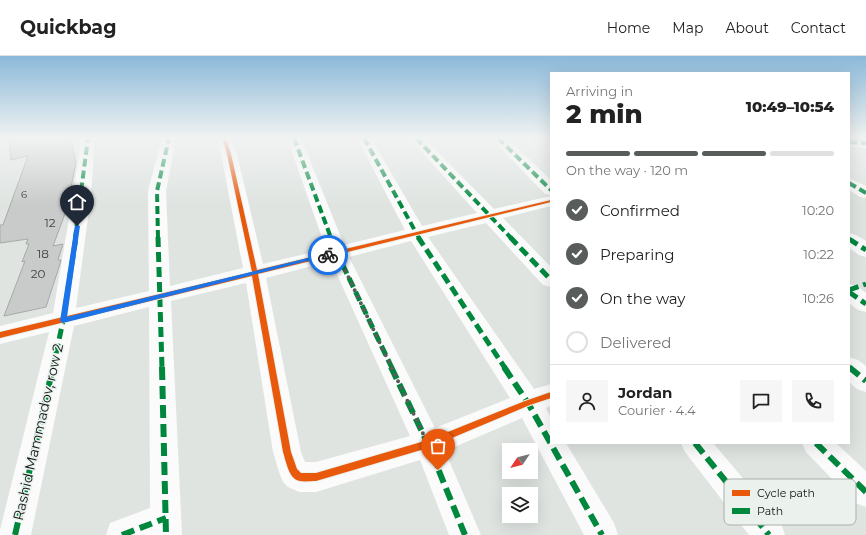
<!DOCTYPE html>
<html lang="en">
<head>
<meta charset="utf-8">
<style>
	body { margin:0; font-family:Montserrat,sans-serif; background:#f6f6f6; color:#222; height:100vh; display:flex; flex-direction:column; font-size:15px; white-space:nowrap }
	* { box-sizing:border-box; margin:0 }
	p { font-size:13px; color:#767676 }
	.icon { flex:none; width:22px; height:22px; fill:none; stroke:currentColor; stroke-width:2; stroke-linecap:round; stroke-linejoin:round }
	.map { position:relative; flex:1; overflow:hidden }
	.sheet { position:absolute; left:550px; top:16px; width:300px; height:372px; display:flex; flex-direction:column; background:#fff; border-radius:0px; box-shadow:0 4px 16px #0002 }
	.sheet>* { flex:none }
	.needle { width:26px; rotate:235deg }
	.tools { position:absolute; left:502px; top:387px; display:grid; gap:8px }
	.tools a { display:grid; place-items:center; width:36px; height:36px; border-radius:0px; background:#fff; box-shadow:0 4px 16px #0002; font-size:20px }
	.pin { position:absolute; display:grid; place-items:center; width:34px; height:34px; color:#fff; margin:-41px -17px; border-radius:50% 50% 50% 0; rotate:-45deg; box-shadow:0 0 4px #0007 }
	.pin .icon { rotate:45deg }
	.courier { position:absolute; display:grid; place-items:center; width:40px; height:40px; margin:-20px; border:3px solid #1a73e8; border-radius:50%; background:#fff; color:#222; box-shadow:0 1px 5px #0007 }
	.head em { font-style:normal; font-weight:800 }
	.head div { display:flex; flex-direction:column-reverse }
	.head { display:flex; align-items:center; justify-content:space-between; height:68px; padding:0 16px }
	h1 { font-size:26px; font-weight:800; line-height:30px }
	.bar { display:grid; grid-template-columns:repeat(4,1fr); gap:6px 4px; align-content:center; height:48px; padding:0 16px }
	.bar i { height:5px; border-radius:3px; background:#e0e0e0 }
	.bar .on { background:#585c5a }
	.bar p { grid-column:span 4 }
	.line { display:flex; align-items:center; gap:10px; padding:0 16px; border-top:1px solid #e0e0e0 }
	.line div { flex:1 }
	.round { display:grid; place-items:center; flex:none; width:42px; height:42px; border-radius:0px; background:#f6f6f6 }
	ol { padding:0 16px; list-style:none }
	li { display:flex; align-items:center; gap:12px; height:44px }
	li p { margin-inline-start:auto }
	li .icon { padding:4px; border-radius:50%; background:#585c5a; color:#fff; stroke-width:4 }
	li:last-child { color:#767676 }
	li i { width:22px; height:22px; border:2px solid #e0e0e0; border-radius:50% }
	header { display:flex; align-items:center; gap:24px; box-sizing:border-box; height:56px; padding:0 20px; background:#fff; border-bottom:1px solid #e0e0e0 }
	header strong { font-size:19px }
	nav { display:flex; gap:22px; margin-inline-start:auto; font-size:14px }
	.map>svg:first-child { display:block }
</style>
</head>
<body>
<header>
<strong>Quickbag</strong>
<nav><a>Home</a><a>Map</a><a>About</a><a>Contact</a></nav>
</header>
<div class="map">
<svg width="866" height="479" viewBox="0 0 866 479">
	<rect width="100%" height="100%" fill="#dfe4e1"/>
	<!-- building -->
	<path fill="#c8cbc9" stroke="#a6a9a7" d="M9 82H72V89L76 107 66 155 53 190 63 188 58 204H61L60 208 46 251 4 260 25 205 22 206 29 188H26L28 183 0 187V169H3L28 100 11 104Z"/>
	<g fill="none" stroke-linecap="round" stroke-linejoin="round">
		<!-- minor -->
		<g fill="#fafbfa" fill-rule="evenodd">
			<path d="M81 82H95L91 139 76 252 149 235 148 135 162 82H176L166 135 170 230 243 212 221 98 217 82H231L237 98 263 208 326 193 287 82H301L344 189 405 174 357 82H371L422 170 477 157 409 82H424L494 153 551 140V150L503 162 551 211V231L543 229 486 167 428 181 534 333 551 328V350L546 352 551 362V387H566L614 467 618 479H584L522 362 445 395 481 479H449L420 404 316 436H299L288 431 283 426 279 416 273 396 246 227 171 245 182 479H106L110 467 150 452 149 251 74 270 31 479H0V474L49 276 0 288V270L53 257 73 139ZM411 185 510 342 435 372 349 201ZM331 205 410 380 316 406H305L301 396 266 222Z"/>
			<path d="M491 82H507L551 124V139L545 138Z"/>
			<path d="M849 82H866V92L849 91Z"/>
			<path d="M849 122 866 130V142L860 141 849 134Z"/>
			<path d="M849 177 856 179 866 185V201L859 199 849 192Z"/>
			<path d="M849 228 857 230 866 237V256L858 254 849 247Z"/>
			<path d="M849 301 858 304 866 310V336L857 333 849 326Z"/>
			<path d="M681 387H713L781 467 785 479H749L685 396Z"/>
			<path d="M802 387H836L866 415V451L855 447 806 396Z"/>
		</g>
		<!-- quiet-far2 -->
		<g stroke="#00873e" stroke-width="4" stroke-dasharray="8 4" stroke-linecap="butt">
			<path d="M294 82 331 182"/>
			<path d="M364 82 419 182"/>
			<path d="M416 82 511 182"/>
			<path d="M498 82 551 134"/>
			<path d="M849 86 866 87"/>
			<path d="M849 127 866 137"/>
			<path d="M75 182 88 82"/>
			<path d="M158 182 157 135 169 82"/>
		</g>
		<!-- quiet-far1 -->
		<g stroke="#00873e" stroke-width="5" stroke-dasharray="10 5" stroke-linecap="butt">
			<path d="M158 181 162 312"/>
			<path d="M331 181 337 197 392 312"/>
			<path d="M418 181 505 312"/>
			<path d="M510 181 551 224"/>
			<path d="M849 183 866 194"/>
			<path d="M849 234 866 228"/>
			<path d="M849 236 866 248"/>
			<path d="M53 312 63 265 76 181"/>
		</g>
		<!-- quiet -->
		<g stroke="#00873e" stroke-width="6" stroke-dasharray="13 6" stroke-linecap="butt">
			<path d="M162 311 166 479"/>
			<path d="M391 311 428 388 465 479"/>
			<path d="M504 311 528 347 602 479"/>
			<path d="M849 311 866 325"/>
			<path d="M695 387 769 479"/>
			<path d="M816 387 866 436"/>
			<path d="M15 479 53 311"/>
			<path d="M122 479 166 462"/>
		</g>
		<!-- cycleway casing -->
		<g stroke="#ebf2ee" stroke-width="2">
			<path id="cycleway" d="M222 82H226L231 98 257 214 551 144V146L258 218 291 396 297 413 301 417H316L428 384 525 345 551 336V342L530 349 428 392 316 425C311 425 305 426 300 425 289 424 286 405 283 396L252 220 0 282V276L252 216 227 98Z"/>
		</g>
		<!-- cycleway -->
		<use href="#cycleway" fill="#e8590c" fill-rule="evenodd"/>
	</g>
	<!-- sky -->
	<linearGradient id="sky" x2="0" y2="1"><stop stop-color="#8bb9d9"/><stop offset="0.55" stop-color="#f1f3f2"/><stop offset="1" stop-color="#f1f3f2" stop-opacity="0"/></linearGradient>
	<rect width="866" height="149" fill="url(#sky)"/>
	<!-- route -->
	<path fill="#1a73e8" d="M75 169 80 170 67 261 328 197 331 199 63 267 60 265Z"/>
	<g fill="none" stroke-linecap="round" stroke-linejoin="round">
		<!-- done -->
		<path stroke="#585c5a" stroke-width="4" stroke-dasharray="0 7.2" d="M328 199 337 197 428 388 438 414"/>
	</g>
	<g text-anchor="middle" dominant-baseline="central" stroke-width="3" stroke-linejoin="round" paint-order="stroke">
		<!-- far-number labels -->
		<g font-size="10" fill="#3f4140">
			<text x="24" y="138">6</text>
		</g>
		<!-- number labels -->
		<g font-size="12" fill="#3f4140">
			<text x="50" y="166">12</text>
			<text x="43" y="197">18</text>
			<text x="38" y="217">20</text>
		</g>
		<!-- street labels -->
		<g font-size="14" fill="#101211" stroke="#ebf2ee">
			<text transform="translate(38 376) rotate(-77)">Rashid Mammadov, row 2</text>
		</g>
	</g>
	<!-- legend -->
	<rect x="724" y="423" width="132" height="46" rx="6" fill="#ebf2ee" stroke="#a9afac" stroke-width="1"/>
	<rect x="732" y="434" width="18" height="6" fill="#e8590c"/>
	<rect x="732" y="452" width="18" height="6" fill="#00873e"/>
	<g font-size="11" fill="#101211">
		<text x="757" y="441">Cycle path</text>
		<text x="757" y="459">Path</text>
	</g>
</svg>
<div class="tools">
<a><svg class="needle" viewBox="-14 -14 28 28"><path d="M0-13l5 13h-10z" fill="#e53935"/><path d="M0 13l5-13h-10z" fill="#767676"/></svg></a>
<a><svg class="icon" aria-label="layers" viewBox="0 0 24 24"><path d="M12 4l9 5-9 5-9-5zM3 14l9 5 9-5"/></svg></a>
</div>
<div class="pin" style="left:438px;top:414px;background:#ea580c"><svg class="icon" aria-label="bag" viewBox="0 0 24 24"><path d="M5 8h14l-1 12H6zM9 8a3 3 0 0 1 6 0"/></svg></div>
<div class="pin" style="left:77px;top:170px;background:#1f2937"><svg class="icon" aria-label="home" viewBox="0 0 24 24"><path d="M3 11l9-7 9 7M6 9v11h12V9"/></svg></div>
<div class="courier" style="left:328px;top:199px"><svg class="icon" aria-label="bike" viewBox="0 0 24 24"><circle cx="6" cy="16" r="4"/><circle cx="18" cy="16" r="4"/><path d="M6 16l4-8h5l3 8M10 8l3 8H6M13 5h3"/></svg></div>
<section class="sheet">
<div class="head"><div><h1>2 min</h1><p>Arriving in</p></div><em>10:49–10:54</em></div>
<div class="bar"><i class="on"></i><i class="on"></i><i class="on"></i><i></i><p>On the way · 120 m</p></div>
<ol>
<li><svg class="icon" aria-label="check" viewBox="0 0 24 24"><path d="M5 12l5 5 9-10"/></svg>Confirmed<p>10:20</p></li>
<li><svg class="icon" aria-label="check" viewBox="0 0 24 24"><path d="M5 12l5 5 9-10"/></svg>Preparing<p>10:22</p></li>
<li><svg class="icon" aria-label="check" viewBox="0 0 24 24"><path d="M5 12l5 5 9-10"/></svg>On the way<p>10:26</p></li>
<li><i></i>Delivered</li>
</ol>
<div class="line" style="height:72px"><a class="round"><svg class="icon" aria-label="person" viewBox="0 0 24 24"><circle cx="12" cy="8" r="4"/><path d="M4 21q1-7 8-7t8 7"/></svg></a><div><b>Jordan</b><p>Courier · 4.4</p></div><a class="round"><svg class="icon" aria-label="chat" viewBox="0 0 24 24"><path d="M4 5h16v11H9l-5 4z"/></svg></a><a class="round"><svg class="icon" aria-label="phone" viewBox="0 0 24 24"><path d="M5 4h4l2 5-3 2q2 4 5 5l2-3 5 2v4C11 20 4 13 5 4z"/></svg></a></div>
</section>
</div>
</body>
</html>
